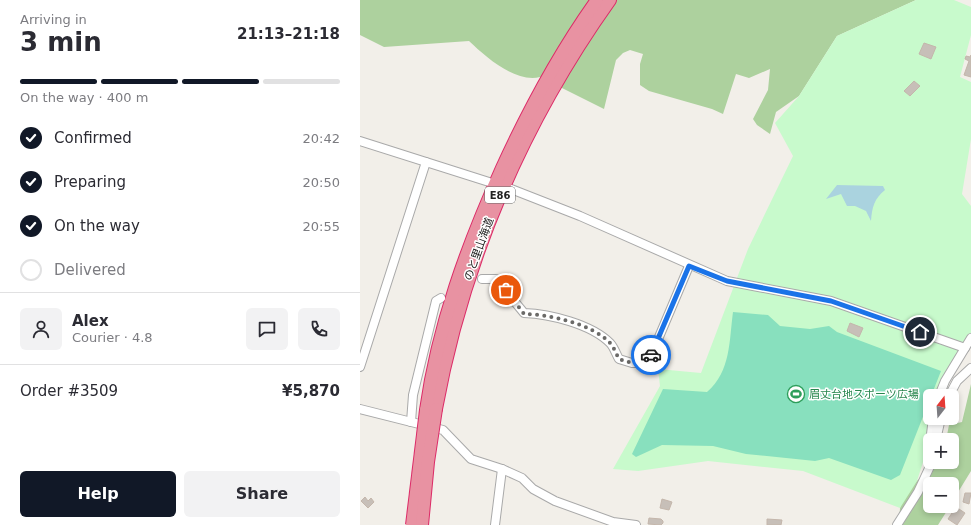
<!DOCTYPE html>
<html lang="en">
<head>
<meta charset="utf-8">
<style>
	body { margin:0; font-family:"DejaVu Sans","Noto Sans JP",sans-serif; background:#f2f2f3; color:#2b2b33; height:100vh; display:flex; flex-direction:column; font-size:15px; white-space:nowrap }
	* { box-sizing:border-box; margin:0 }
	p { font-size:13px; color:#7c7c81 }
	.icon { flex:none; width:22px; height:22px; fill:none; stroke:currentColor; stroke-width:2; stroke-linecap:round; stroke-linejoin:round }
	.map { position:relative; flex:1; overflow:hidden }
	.drawer { display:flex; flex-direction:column; background:#fff; width:360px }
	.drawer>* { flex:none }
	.needle { width:26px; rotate:17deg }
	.buttons { position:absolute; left:563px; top:389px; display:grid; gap:8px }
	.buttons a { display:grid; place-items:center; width:36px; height:36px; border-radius:6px; background:#fff; box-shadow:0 2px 6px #0003; font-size:20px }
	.pin { position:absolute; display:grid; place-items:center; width:34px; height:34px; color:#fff; margin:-17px; border:2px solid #fff; border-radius:50%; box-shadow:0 1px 4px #0007 }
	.courier { position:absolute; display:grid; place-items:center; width:40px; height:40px; margin:-20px; border:3px solid #1a73e8; border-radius:50%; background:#fff; color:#222; box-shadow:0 1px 5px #0007 }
	.head em { font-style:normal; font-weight:600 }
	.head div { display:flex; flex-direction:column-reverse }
	.head { display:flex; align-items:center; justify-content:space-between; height:68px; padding:0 20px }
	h1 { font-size:26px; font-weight:600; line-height:30px }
	.bar { display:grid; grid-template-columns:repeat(4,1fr); gap:6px 4px; align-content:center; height:48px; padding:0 20px }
	.bar i { height:5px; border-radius:3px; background:#e1e1e2 }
	.bar .active { background:#111827 }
	.bar p { grid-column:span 4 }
	.line { display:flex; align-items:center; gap:10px; padding:0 20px; border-top:1px solid #e1e1e2 }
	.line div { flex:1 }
	.round { display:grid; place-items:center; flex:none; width:42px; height:42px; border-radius:6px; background:#f2f2f3 }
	ol { padding:0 20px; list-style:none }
	li { display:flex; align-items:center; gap:12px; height:44px }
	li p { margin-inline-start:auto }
	li .icon { padding:4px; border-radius:50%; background:#111827; color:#fff; stroke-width:4 }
	li:last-child { color:#7c7c81 }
	li i { width:22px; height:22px; border:2px solid #e1e1e2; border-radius:50% }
	.primary-button { display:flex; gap:8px; margin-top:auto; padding:8px 20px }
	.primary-button a { flex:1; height:46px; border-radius:6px; background:#111827; color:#fff; font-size:16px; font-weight:600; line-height:46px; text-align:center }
	.primary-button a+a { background:#f2f2f3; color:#2b2b33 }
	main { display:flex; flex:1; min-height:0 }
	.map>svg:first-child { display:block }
</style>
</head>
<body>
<main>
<section class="drawer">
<div class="head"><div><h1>3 min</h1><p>Arriving in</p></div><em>21:13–21:18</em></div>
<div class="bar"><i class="active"></i><i class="active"></i><i class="active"></i><i></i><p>On the way · 400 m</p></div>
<ol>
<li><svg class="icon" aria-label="check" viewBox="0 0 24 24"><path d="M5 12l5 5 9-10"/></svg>Confirmed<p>20:42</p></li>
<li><svg class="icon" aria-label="check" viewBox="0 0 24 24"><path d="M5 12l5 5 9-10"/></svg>Preparing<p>20:50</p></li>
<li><svg class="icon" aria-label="check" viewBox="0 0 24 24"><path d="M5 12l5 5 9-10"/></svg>On the way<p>20:55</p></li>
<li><i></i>Delivered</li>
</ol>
<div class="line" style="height:72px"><a class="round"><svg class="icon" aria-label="person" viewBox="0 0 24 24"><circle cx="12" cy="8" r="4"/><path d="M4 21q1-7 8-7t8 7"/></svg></a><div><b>Alex</b><p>Courier · 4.8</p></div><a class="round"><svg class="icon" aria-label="chat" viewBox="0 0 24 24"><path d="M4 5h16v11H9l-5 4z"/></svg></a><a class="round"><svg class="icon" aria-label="phone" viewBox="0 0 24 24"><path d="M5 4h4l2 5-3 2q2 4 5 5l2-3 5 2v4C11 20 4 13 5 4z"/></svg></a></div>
<div class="line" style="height:52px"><div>Order #3509</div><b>¥5,870</b></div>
<div class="primary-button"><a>Help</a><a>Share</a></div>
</section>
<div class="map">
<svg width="611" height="525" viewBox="0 0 611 525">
	<rect width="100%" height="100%" fill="#f2efe9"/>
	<!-- forest -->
	<g fill="#add19e">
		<path d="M0 0H556L477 36 439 96 416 112 410 134 397 125 393 119 408 90 410 69 389 78 376 74 363 114 352 109 289 91 280 85V64L283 54 270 50 263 53 256 60 244 109 180 77C155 83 126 57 109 41L24 47 0 35Z"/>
		<path d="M611 384V471L592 502V484H570V506H590L578 525H539L540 508 545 491 579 462H592V440H586L589 425 602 422Z"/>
	</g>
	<!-- park -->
	<path fill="#c8facc" d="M556 0H594L611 7V35L600 77 611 82V139L602 194 611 206V336L591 375 585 396H570V418H577L557 481 540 508 443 471 348 461 278 471 253 469 300 386 298 369 341 373 388 249 433 156 415 123 439 96 477 36Z"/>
	<!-- pitch -->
	<path fill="#88e0be" d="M373 312 408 315 420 326 450 329 469 326 477 332 581 371 540 475 531 480 469 458 455 461 386 454 353 446 302 445 276 457 272 454 303 389 347 392C371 371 369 341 373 312Z"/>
	<!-- water -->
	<path fill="#aad3df" d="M477 185 523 186 525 190C514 199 512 207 511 221L506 211 495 206H487L481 194 466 199Z"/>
	<!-- building -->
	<g fill="#c7bfb8" stroke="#c4b6ab">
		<path d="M564 43 576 47 571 59 559 54Z"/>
		<path d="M611 55V77L604 75 609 61 605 59 606 56 610 57Z"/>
		<path d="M554 81 560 86 550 96 544 91Z"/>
		<path d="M490 323 503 328 499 337 487 331Z"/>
		<path d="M605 493H611L609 504 603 502Z"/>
		<path d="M5 497 8 501 11 498 14 502 8 508 1 501Z"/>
		<path d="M302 499 312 502 309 510 300 508Z"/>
		<path d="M596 507 605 513 597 525 588 519Z"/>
		<path d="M289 518 301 519 303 521V523L301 525 288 524Z"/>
		<path d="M407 519 422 520 421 525H407Z"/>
	</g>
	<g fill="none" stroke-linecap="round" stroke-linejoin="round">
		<!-- minor casing -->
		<g stroke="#a9a9a9" stroke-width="10">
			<g id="minor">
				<path d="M0 141 129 182"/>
				<path d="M151 189 220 216 367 281 471 301 605 348"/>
				<path d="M122 279H136L164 313C190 314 231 324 250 343 254 347 256 354 259 359L272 363H288L329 266"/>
				<path d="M0 367 66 162"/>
				<path d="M579 396 585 381 611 338"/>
				<path d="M589 396 597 381 611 368"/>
				<path d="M0 409 83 430 111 459 142 469 162 478 173 489 195 501 253 522 276 525"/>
				<path d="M573 418 571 434 577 437"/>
				<path d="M51 422 53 395 76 301 81 298"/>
				<path d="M576 440 581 418"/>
				<path d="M135 525 142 469"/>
				<path d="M537 525 558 492 572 462"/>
			</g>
		</g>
		<!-- highway casing -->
		<g stroke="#dc2a67" stroke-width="14">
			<g id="highway">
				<path d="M76 409C103 261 163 122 250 0"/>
				<path d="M66 410C78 325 107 246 142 168 169 109 199 53 237 0"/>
			</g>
		</g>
		<!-- minor -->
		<use href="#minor" stroke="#fff" stroke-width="8"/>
		<!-- highway -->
		<use href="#highway" stroke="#e892a2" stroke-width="12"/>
		<!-- highway-bridge casing -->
		<g stroke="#dc2a67" stroke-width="14" stroke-linecap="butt">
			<g id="highway-bridge">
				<path d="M52 525 66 410"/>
				<path d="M62 525 68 462 76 409"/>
			</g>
		</g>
		<!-- highway-bridge -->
		<use href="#highway-bridge" stroke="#e892a2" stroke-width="12"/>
	</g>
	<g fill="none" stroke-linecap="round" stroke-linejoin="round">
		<!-- done -->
		<path stroke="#6b6a68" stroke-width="4" stroke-dasharray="0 7.2" d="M146 290 164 314C189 314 232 324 250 343 254 347 256 354 259 359L272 363H288L291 355"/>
		<!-- route -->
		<path stroke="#1a73e8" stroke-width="5" d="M291 355 329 266 367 281 471 301 560 332"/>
	</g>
	<!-- icons -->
	<defs>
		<g id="stadium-ring" transform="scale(0.9)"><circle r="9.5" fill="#fff" stroke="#2e9e5b" stroke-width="1.5"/><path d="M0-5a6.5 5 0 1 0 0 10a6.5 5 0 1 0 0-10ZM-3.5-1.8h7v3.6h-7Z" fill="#2e9e5b"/></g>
	</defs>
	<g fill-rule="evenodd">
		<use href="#stadium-ring" x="436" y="394"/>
	</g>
	<g text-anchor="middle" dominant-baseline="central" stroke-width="3" stroke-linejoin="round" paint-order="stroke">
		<!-- shield labels -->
		<rect fill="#fff" stroke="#646464" stroke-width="1" x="125" y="187" width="30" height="16" rx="3"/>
		<g font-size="10" font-weight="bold" fill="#222">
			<text x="140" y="195">E86</text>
		</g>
		<!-- street labels -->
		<g font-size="11" fill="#222" stroke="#fff">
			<text transform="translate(119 249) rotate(-70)">のと里山海道</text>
		</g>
		<!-- leisure labels -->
		<g font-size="11" fill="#27864d" stroke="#fff" text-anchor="start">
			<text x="449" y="394">眉丈台地スポーツ広場</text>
		</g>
	</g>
</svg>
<div class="buttons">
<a><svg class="needle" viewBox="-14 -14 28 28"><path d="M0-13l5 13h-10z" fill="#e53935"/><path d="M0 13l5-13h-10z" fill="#7c7c81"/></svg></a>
<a>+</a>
<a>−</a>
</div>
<div class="pin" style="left:146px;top:290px;background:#ea580c"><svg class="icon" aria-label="bag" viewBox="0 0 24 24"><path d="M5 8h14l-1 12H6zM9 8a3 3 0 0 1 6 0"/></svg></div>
<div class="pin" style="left:560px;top:332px;background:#1f2937"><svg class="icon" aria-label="home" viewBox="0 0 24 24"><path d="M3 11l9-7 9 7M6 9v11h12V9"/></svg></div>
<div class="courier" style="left:291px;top:355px"><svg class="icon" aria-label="car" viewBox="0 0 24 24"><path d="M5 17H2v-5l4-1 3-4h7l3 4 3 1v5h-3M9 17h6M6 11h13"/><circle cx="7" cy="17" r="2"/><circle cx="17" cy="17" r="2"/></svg></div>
</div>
</main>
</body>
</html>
